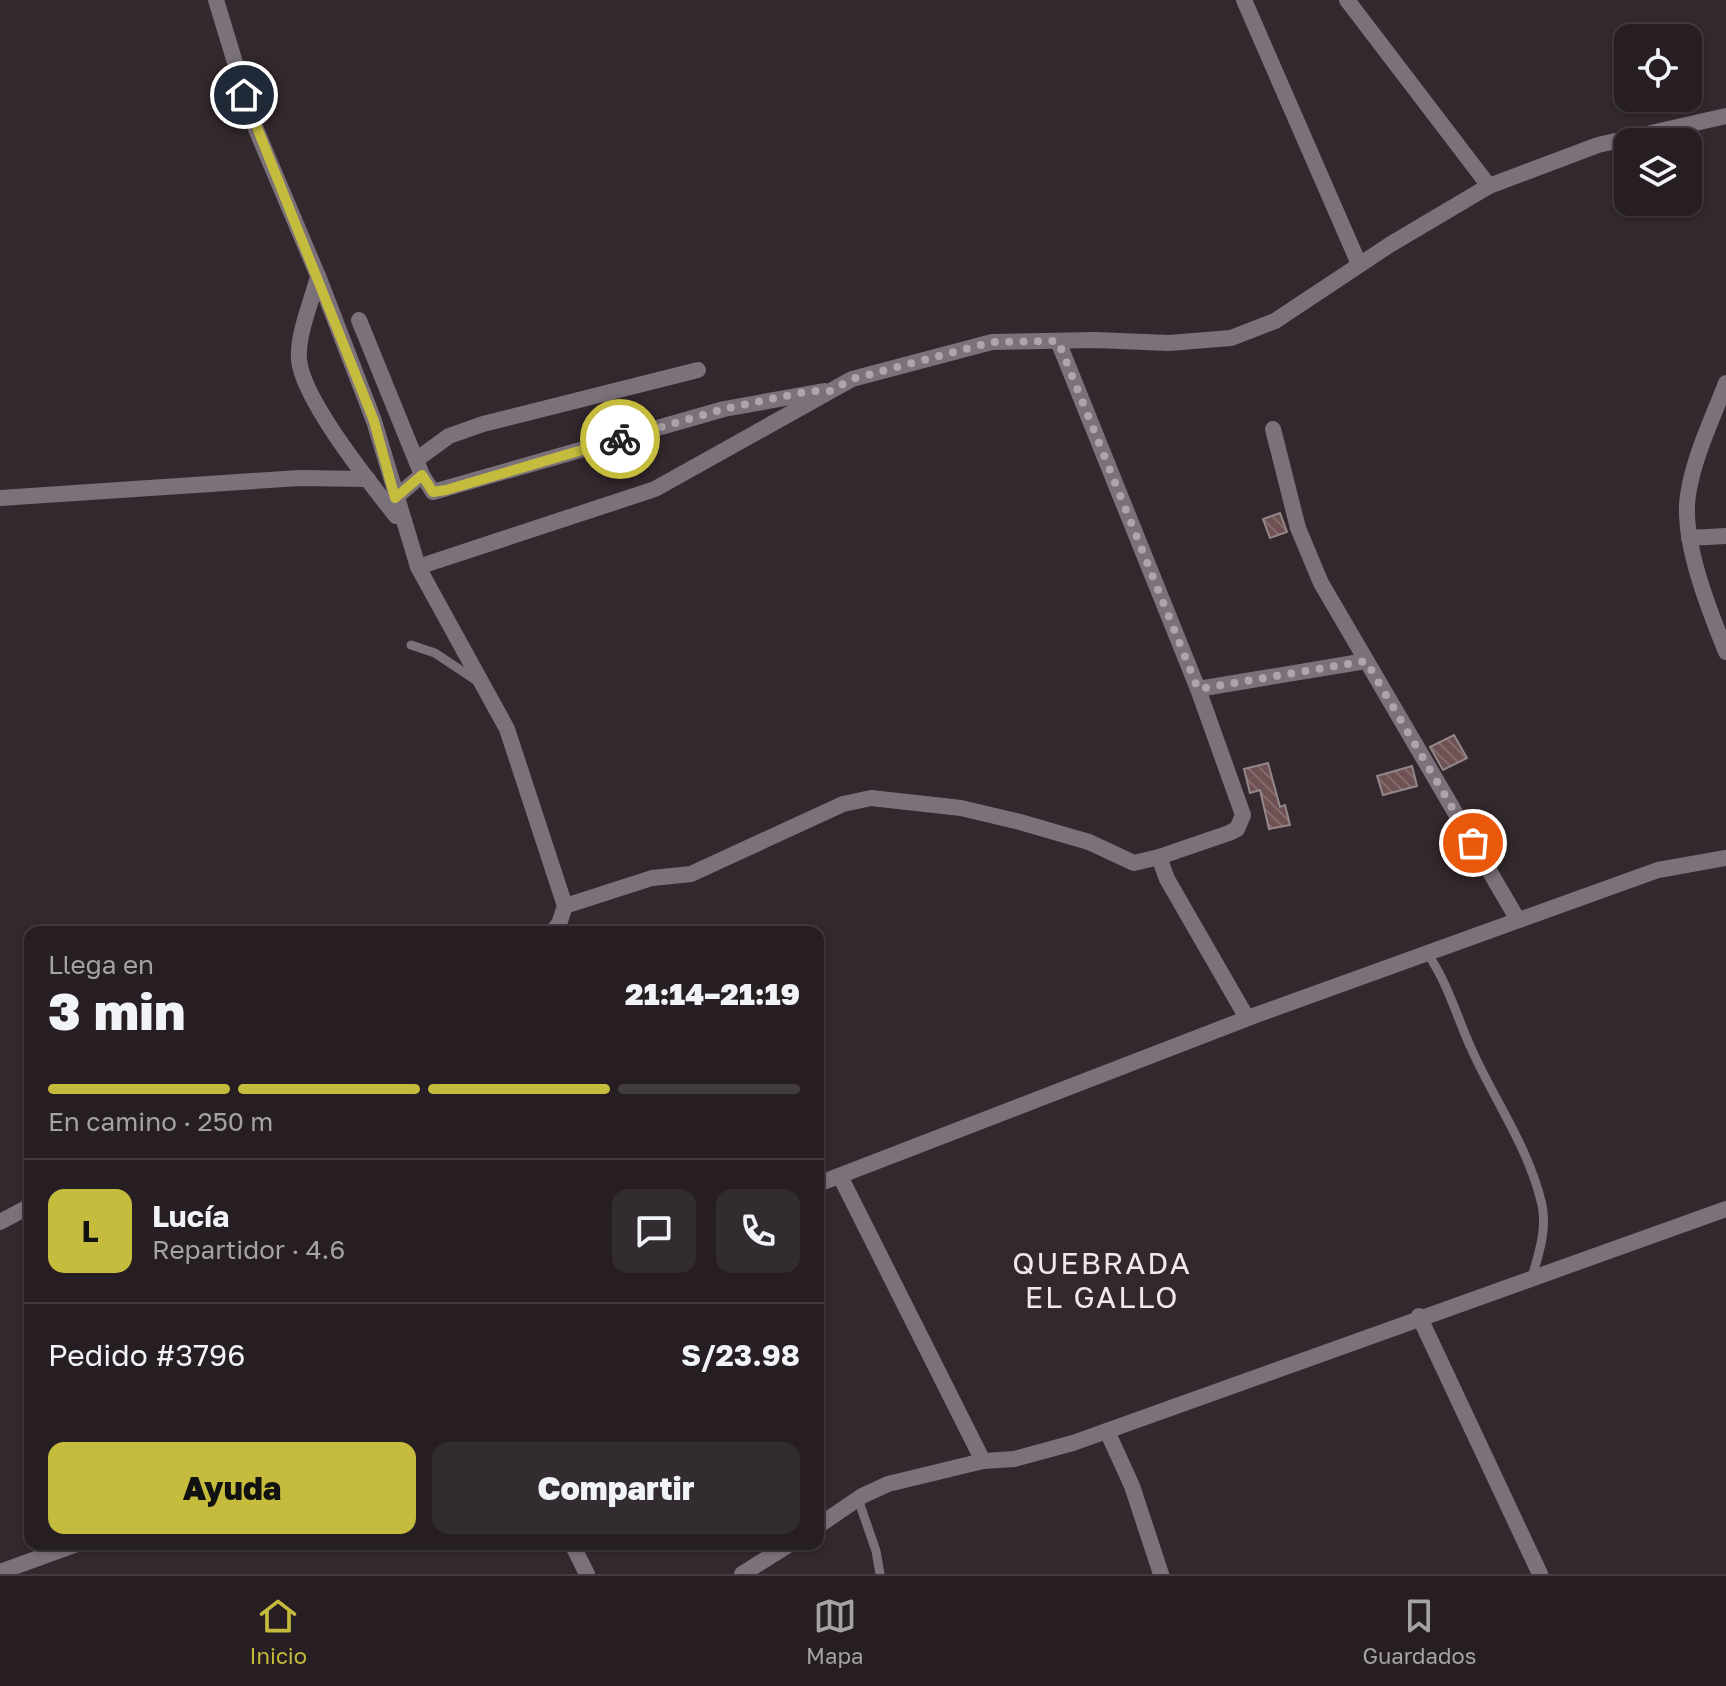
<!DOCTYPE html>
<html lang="es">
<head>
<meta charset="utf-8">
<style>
	body { margin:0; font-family:"Golos Text",sans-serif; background:#322b2f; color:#f1f3f6; height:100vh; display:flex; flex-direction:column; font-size:30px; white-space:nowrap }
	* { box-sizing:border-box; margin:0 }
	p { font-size:26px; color:#a4a2a5 }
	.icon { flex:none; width:44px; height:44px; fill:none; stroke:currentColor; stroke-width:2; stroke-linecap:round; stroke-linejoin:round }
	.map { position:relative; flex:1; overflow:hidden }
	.side { position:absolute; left:24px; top:926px; width:800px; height:624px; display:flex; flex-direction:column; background:#261e22; border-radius:16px; box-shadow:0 2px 6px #0004,0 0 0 2px #423c40 }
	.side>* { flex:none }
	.fabs { position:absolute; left:1614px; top:24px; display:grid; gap:16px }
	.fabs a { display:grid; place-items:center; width:88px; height:88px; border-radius:16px; background:#261e22; box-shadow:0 2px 6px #0004,0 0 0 2px #423c40; font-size:40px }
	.pin { position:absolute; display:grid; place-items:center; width:68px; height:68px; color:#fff; margin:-34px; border:4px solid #fff; border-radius:50%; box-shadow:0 2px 8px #0007 }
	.courier { position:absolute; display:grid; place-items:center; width:80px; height:80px; margin:-40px; border:6px solid #c5bc3d; border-radius:50%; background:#fff; color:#222; box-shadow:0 2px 10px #0007 }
	.headline em { font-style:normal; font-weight:800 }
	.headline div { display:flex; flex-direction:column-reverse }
	.headline { display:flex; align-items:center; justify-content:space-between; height:136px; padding:0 24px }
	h1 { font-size:52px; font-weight:800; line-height:60px }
	.bar { display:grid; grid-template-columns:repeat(4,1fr); gap:12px 8px; align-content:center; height:96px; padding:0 24px }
	.bar i { height:10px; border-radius:6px; background:#423c40 }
	.bar .active { background:#c5bc3d }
	.bar p { grid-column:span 4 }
	.line { display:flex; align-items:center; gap:20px; padding:0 24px; border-top:2px solid #423c40 }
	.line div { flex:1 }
	.round { display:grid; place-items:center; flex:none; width:84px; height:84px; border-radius:16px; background:#322b2f }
	.action { display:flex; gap:16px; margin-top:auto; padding:16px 24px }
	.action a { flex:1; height:92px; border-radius:16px; background:#c5bc3d; color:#111; font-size:32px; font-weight:800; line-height:92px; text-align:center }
	.action a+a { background:#322b2f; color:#f1f3f6 }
	.menu { display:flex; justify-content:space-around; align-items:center; height:112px; border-top:2px solid #423c40; background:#261e22; font-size:22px; color:#a4a2a5 }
	.menu a { display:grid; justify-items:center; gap:4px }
	.menu .active { color:#c5bc3d }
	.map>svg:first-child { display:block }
</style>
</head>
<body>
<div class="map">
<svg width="1726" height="1574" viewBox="0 0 1726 1574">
	<defs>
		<pattern id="building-back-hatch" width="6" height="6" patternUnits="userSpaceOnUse" patternTransform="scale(2)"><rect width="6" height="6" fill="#6f5154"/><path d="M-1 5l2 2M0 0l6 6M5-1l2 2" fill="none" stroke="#846a6d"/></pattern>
	</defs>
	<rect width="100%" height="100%" fill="#32282d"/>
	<!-- building -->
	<g fill="url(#building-back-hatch)" stroke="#948788" stroke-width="2">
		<path d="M1280 513 1287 532 1270 538 1263 519Z"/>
		<path d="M1454 735 1467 758 1443 770 1430 747Z"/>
		<path d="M1268 763 1280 807 1285 805 1290 825 1269 829 1260 790 1250 793 1244 769Z"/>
		<path d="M1412 766 1417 786 1383 795 1377 776Z"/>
	</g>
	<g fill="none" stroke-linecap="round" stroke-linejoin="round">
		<!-- service -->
		<g stroke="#7b717b" stroke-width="9">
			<path d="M411 645 435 653 477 681"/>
			<path d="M1427 953C1448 983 1456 1015 1471 1048 1494 1100 1529 1148 1542 1205 1547 1230 1539 1253 1532 1277"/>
			<path d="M858 1499 876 1551 880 1574"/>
		</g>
		<!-- minor -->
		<g stroke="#7b717b" stroke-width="16">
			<path d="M216 0 253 122 318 276 374 421 418 567 507 729 565 906 559 924 552 932"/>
			<path d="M1244 0 1359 264"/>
			<path d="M1347 0 1489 186"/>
			<path d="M318 276C312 301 297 334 299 360 303 400 370 483 396 516"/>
			<path d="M359 320 422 475 433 492 724 409 824 391"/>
			<path d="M1058 341 1198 689 1243 815 1237 829 1229 833 1159 857 1167 879 1247 1018"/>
			<path d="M1726 383C1712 420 1694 456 1688 495 1681 540 1709 610 1726 652"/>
			<path d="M1273 429 1298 528 1321 583 1518 920"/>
			<path d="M416 460 449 436 483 424 698 370"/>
			<path d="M0 498 299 478 368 479"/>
			<path d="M395 498 422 475"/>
			<path d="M1689 538 1726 536"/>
			<path d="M418 567 655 489 852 379 992 342 1095 340 1169 343 1231 338 1275 321 1391 244 1489 186 1598 145 1726 116"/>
			<path d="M1198 689 1366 661"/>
			<path d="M565 906 652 878 691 874 843 804 871 798 961 808 1020 822 1089 842 1134 863 1159 857"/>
			<path d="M840 1176 983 1461"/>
			<path d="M818 1184 1256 1015 1658 870 1726 858"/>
			<path d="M0 1222 30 1206"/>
			<path d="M1419 1316 1540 1574"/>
			<path d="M1107 1431 1132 1486 1161 1574"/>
			<path d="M818 1526 862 1496 888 1484 983 1461 1014 1459 1073 1443 1726 1209"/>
			<path d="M572 1544 587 1574"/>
			<path d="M0 1572 77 1544"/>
			<path d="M742 1574 790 1544"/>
		</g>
	</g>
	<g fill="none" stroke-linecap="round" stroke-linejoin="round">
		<!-- done -->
		<path stroke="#ada5a9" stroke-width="8" stroke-dasharray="0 14.4" d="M620 439 724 409 809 391H830L852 379 992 342 1058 341 1198 689 1366 661 1473 843"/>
		<!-- route -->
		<path stroke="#c5bc3d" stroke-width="10" d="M244 95 374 421 395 498 422 475 433 492 446 490 620 439"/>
	</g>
	<g text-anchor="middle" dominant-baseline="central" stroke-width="6" stroke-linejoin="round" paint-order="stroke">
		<!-- neighbourhood labels -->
		<g font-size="30" letter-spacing="2" fill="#efe9ec" stroke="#32282d">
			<text x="1102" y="1263">QUEBRADA<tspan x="1102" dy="34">EL GALLO</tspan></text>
		</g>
	</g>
</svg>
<div class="fabs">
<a><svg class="icon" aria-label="locate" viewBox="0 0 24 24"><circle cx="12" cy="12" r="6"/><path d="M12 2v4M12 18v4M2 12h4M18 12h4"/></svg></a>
<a><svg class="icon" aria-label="layers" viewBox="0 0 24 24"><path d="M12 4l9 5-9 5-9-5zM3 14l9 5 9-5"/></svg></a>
</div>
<div class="pin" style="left:1473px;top:843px;background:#ea580c"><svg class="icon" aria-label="bag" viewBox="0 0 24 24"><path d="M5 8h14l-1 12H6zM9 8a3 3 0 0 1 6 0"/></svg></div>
<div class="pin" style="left:244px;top:95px;background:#1f2937"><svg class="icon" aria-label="home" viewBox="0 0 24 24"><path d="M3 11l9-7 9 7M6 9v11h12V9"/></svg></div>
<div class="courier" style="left:620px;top:439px"><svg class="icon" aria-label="bike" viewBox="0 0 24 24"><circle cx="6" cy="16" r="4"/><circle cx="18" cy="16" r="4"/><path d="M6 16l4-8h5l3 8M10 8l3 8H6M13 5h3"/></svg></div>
<section class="side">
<div class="headline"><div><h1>3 min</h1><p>Llega en</p></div><em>21:14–21:19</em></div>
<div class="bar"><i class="active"></i><i class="active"></i><i class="active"></i><i></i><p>En camino · 250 m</p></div>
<div class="line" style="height:144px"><b class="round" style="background:#c5bc3d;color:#111">L</b><div><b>Lucía</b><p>Repartidor · 4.6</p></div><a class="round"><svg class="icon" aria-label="chat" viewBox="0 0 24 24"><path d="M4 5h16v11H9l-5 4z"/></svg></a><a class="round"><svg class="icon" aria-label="phone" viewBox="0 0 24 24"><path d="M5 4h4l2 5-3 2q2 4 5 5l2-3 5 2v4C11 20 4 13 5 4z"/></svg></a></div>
<div class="line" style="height:104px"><div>Pedido #3796</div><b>S/23.98</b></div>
<div class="action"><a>Ayuda</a><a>Compartir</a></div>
</section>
</div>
<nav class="menu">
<a class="active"><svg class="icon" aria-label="home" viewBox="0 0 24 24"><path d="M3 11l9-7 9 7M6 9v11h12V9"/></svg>Inicio</a>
<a><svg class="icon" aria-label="map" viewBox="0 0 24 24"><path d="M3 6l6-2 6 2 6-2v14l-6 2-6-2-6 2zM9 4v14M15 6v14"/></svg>Mapa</a>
<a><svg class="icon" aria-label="saved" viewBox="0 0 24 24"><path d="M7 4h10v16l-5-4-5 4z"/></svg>Guardados</a>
</nav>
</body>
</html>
